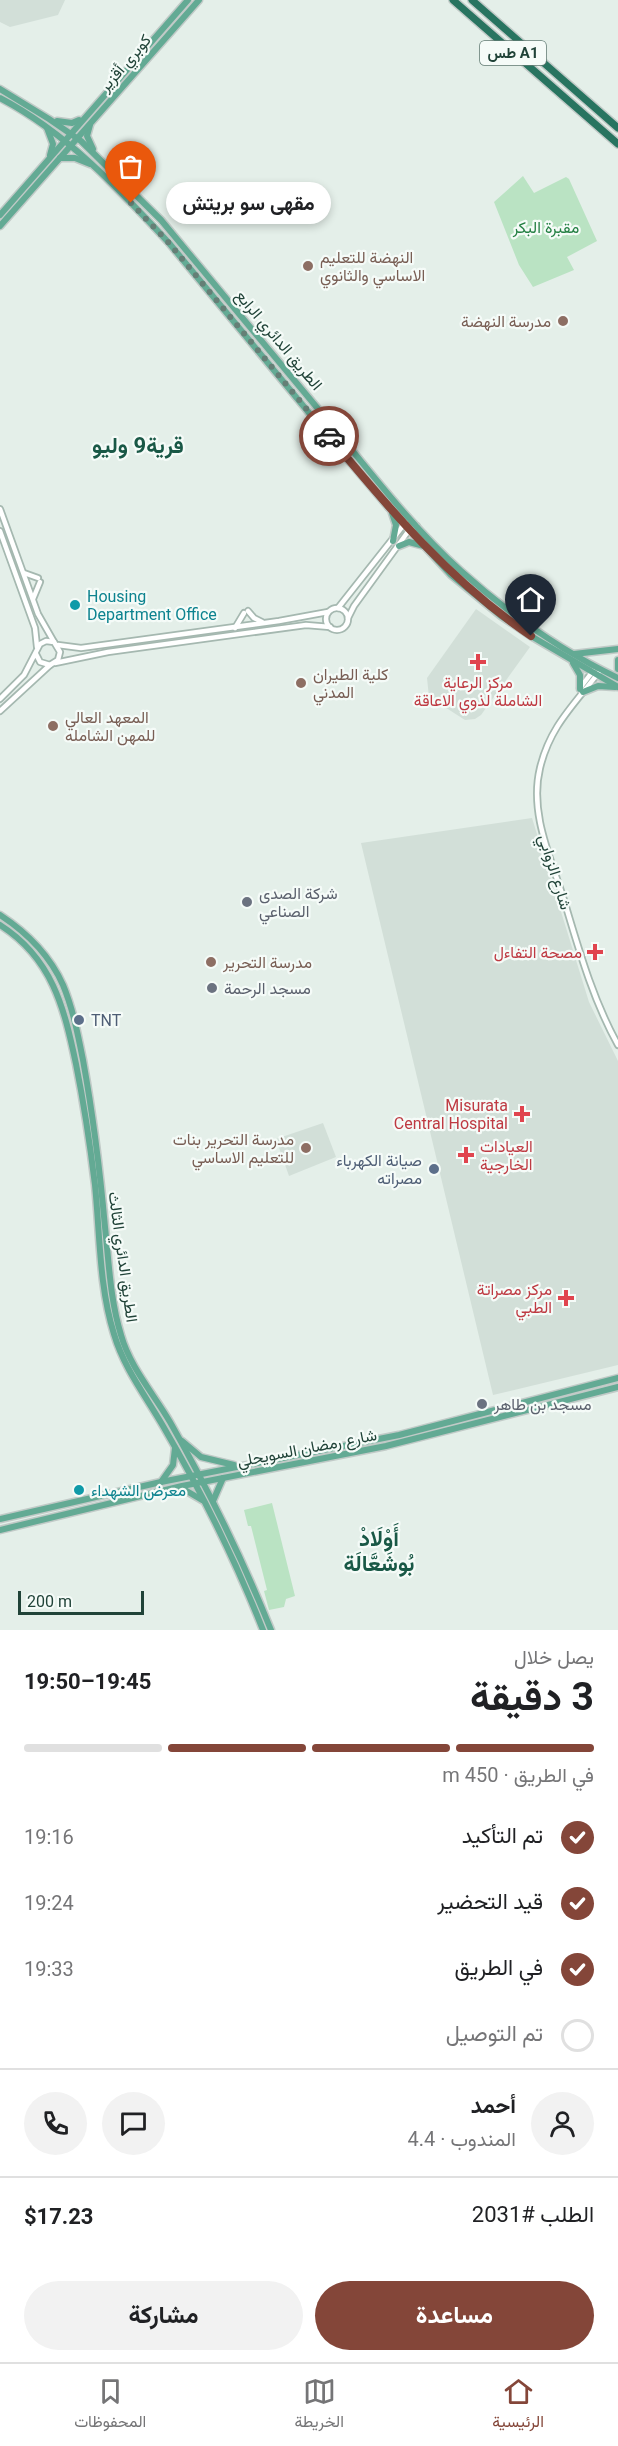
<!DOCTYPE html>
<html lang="ar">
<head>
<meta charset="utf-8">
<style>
	body { margin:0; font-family:Roboto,Vazirmatn,sans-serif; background:#f2f2f2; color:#202124; direction:rtl; height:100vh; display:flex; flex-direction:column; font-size:22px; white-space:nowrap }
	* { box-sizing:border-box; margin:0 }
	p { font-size:20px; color:#757577 }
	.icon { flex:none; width:33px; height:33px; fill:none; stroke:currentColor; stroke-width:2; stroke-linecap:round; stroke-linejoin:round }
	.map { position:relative; height:1630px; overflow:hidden; direction:ltr }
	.details { display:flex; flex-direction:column; background:#fff; flex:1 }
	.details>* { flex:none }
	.scale { position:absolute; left:18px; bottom:15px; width:126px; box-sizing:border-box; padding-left:6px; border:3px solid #204338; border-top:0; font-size:16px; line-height:21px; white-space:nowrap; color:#204338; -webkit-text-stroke:4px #f5fbf8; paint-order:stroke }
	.pin { position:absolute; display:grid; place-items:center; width:51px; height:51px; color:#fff; margin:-62px -26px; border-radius:50% 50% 50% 0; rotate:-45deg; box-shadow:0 0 6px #0007 }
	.pin .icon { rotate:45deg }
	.courier { position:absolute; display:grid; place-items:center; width:60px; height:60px; margin:-30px; border:4px solid #844639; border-radius:50%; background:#fff; color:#222; box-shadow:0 2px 8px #0007 }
	.bubble { position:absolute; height:42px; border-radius:21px; background:#fff; box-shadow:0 3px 9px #0003; font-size:20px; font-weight:700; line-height:42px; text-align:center; direction:rtl }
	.overview em { font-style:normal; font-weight:700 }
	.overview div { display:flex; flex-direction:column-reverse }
	.overview { display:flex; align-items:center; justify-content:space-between; height:102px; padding:0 24px }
	h1 { font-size:39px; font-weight:700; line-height:45px }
	.bar { display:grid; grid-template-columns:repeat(4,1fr); gap:9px 6px; align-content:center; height:72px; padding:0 24px }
	.bar i { height:8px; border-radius:4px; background:#e0e0e0 }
	.bar .active { background:#844639 }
	.bar p { grid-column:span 4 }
	.line { display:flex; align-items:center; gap:15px; padding:0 24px; border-top:2px solid #e0e0e0 }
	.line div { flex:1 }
	.round { display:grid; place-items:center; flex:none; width:63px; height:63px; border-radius:32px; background:#f2f2f2 }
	ol { padding:0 24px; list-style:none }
	li { display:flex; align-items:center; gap:18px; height:66px }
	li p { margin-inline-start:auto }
	li .icon { padding:6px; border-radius:50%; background:#844639; color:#fff; stroke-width:4 }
	li:last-child { color:#757577 }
	li i { width:33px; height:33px; border:3px solid #e0e0e0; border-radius:50% }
	.cta { display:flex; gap:12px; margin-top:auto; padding:12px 24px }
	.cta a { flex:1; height:69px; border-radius:36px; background:#844639; color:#fff; font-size:24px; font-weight:700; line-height:69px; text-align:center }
	.cta a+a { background:#f2f2f2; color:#202124 }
	.dock { display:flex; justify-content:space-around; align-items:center; height:84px; border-top:2px solid #e0e0e0; background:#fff; font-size:16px; color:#757577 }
	.dock a { display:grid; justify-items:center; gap:3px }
	.dock .active { color:#844639 }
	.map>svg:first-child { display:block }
</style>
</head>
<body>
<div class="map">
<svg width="618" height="1630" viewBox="0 0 618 1630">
	<rect width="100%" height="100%" fill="#e4efe9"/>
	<!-- built -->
	<g fill="#d2dfd8">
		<path d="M0 0H65L58 15 10 27 0 22Z"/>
		<path d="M476 609 530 647 481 715 475 719 465 720 429 697 427 678Z"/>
		<path d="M532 818 589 1002 618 1061V1365L493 1395 361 843Z"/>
		<path d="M323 1123 336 1157 289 1176 276 1139Z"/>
	</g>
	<!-- green -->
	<g fill="#bae3c3">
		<path d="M523 176 534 193 566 177 569 179 597 241 567 257 574 270 533 287 519 265 494 202Z"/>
		<path d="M272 1503 295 1596 286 1599 284 1607 269 1610 264 1591 267 1590 251 1526H248L244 1510Z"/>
	</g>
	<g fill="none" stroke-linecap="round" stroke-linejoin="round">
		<!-- minor casing -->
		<g stroke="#a5b8b0" stroke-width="8">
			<g id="minor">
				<path d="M0 509 38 614 54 642"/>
				<path d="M0 531 35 628 37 647"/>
				<path d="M24 573 38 578"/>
				<path d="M33 599 40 582"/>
				<path d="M338 608 406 522"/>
				<circle cx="337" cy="619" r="11"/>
				<path d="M248 611 254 618 262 622"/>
				<path d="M348 618 354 606 407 533 417 526"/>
				<path d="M235 628 244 613"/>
				<path d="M58 645 81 648 279 621 328 612"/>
				<path d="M55 663 108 652 306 625 330 627"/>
				<path d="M599 672C574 705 550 726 540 768 529 813 551 858 564 900 579 950 593 1000 618 1045"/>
				<path d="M580 688 593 671"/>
				<path d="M0 699 24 675 40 644 46 641 54 642 60 652 58 660 50 665 40 662 36 654"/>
				<path d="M0 711 50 665"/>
			</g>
		</g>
		<!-- major casing -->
		<g stroke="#c1cac7" stroke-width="9">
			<g id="major">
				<path d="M0 89 49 119 81 141 161 220C217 287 273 354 329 422 371 473 412 527 461 571 508 613 561 651 618 678"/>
				<path d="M0 98C67 133 118 188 169 243L338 448 389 508 451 575 501 616 531 636 618 687"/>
				<path d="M57 121 72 123 79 120"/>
				<path d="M90 125 87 136 93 149"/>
				<path d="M47 128 53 144 50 155"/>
				<path d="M60 158H75L90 164"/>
				<path d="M0 215 188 0"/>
				<path d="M0 226 199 0"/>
				<path d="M392 513 396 525 393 541"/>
				<path d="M399 546 409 542 424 546"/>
				<path d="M574 654 618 649"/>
				<path d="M618 660V669"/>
				<path d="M573 663 580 675V689"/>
				<path d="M583 692 598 686 615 687"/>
				<path d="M0 915C26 932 50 956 63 985 73 1009 78 1035 83 1060 93 1115 100 1171 105 1227 109 1263 110 1299 121 1335 130 1367 153 1393 170 1422 208 1489 242 1558 271 1630"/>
				<path d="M0 925C52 958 64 1007 76 1064 84 1104 90 1144 95 1185 100 1234 99 1286 114 1334 124 1368 145 1395 163 1426 201 1491 235 1559 263 1630"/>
				<path d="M182 1441 201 1457 234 1465"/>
				<path d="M161 1482 173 1465 175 1448"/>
				<path d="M176 1489 185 1490 202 1500"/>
				<path d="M213 1501 223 1478"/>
				<path d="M0 1519 161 1482 399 1435 618 1378"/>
				<path d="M0 1530 182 1486 386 1446 618 1387"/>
			</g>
		</g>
		<!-- highway casing -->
		<g stroke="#c1cac7" stroke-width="10">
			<g id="highway">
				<path d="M453 0 618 144"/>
				<path d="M472 0 618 128"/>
			</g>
		</g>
		<!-- minor -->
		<use href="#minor" stroke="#fff" stroke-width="4.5"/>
		<!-- major -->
		<use href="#major" stroke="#63aa94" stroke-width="6"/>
		<!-- highway -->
		<use href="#highway" stroke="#287460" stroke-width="7"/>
	</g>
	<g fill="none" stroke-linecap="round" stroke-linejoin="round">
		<!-- done -->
		<path stroke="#657f76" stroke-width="6" stroke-dasharray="0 10.8" d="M131 203 169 243 329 436"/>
		<!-- route -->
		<path stroke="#844639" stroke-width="8" d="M329 436C390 510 451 582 531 636"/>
	</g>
	<!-- markers -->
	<g fill="#8d6e63" stroke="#f5fbf8" stroke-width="2">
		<circle cx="308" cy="266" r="6"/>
		<circle cx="563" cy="321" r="6"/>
		<circle cx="301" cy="683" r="6"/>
		<circle cx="53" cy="726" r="6"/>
		<circle cx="211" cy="962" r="6"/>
		<circle cx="306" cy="1148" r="6"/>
	</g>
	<g fill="#0f9aa8" stroke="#f5fbf8" stroke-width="2">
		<circle cx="75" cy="605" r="6"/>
		<circle cx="79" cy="1490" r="6"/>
	</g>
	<g fill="#e0444e" stroke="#f5fbf8" stroke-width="2">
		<path d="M475 653h6v6h6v6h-6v6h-6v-6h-6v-6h6z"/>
		<path d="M592 943h6v6h6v6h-6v6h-6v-6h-6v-6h6z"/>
		<path d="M519 1105h6v6h6v6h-6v6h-6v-6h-6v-6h6z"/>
		<path d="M463 1146h6v6h6v6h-6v6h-6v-6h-6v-6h6z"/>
		<path d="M563 1289h6v6h6v6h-6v6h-6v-6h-6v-6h6z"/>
	</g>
	<g fill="#6b7280" stroke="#f5fbf8" stroke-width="2">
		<circle cx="247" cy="902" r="6"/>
		<circle cx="212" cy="988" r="6"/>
		<circle cx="482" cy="1404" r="6"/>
	</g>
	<g fill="#5c6f8a" stroke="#f5fbf8" stroke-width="2">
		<circle cx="79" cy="1020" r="6"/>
		<circle cx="434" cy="1169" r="6"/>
	</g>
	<g text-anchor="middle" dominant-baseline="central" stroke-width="4.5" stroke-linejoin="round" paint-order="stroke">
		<!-- shield labels -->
		<rect fill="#f5fbf8" stroke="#607a72" stroke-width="1.5" x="480" y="41" width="66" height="24" rx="4.5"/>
		<g font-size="15" font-weight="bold" fill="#204338">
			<text x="513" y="53">طس A1</text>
		</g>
		<!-- street labels -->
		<g font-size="16" fill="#204338" stroke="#f5fbf8">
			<text transform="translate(125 63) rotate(-49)">كوبري أقزير</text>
			<text transform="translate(279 340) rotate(50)">الطريق الدائري الرابع</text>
			<text transform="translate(555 872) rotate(73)">شارع الزوابي</text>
			<text transform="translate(123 1257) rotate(82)">الطريق الدائري الثالث</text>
			<text transform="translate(307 1448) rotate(-11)">شارع رمضان السويحلي</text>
		</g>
		<!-- park labels -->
		<g font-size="16" fill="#258044" stroke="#f5fbf8">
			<text x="546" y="227">مقبرة البكر</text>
		</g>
		<!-- education labels -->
		<g font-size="16" fill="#785e54" stroke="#f5fbf8" text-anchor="start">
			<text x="320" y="257">النهضة للتعليم<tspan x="320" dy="18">الاساسي والثانوي</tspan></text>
			<text x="551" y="321" text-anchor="end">مدرسة النهضة</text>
			<text x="313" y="674">كلية الطيران<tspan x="313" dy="18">المدني</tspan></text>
			<text x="65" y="717">المعهد العالي<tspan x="65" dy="18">للمهن الشامله</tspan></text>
			<text x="223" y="962">مدرسة التحرير</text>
			<text x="294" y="1139" text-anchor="end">مدرسة التحرير بنات<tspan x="294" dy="18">للتعليم الاساسي</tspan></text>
		</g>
		<!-- culture labels -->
		<g font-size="16" fill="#0d838f" stroke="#f5fbf8" text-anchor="start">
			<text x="87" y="596">Housing<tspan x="87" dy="18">Department Office</tspan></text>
			<text x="91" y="1490">معرض الشهداء</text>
		</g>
		<!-- health labels -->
		<g font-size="16" fill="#be3a42" stroke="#f5fbf8" text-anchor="end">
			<text x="478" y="682" text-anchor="middle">مركز الرعاية<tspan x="478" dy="18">الشاملة لذوي الاعاقة</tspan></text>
			<text x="582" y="952">مصحة التفاءل</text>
			<text x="508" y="1105">Misurata<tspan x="508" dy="18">Central Hospital</tspan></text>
			<text x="480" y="1146" text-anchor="start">العيادات<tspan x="480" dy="18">الخارجية</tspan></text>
			<text x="552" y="1289">مركز مصراتة<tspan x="552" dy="18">الطبي</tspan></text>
		</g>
		<!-- worship labels -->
		<g font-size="16" fill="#5b616d" stroke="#f5fbf8" text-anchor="start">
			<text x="259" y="893">شركة الصدى<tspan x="259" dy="18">الصناعي</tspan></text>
			<text x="224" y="988">مسجد الرحمة</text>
			<text x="494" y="1404">مسجد بن طاهر</text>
		</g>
		<!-- service labels -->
		<g font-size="16" fill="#4e5e75" stroke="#f5fbf8" text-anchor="start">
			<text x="91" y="1020">TNT</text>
			<text x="422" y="1160" text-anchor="end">صيانة الكهرباء<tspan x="422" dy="18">مصراته</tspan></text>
		</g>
		<!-- district labels -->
		<g font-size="22" font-weight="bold" fill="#195846" stroke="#f5fbf8">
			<text x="138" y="445">قرية9 وليو</text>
			<text x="379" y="1538">أَوْلَادْ<tspan x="379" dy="25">بُوشَعَّالَة</tspan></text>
		</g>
	</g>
</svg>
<div class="scale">200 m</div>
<div class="pin" style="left:131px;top:203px;background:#ea580c"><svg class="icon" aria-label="bag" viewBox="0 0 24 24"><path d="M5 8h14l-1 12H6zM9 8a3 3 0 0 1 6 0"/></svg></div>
<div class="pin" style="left:531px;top:636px;background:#1f2937"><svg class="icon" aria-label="home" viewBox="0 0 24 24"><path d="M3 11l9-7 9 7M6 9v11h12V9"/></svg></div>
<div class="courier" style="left:329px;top:436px"><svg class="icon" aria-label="car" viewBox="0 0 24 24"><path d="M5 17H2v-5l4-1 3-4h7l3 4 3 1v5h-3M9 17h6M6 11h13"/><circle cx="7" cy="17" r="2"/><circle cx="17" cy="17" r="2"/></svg></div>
<div class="bubble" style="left:166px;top:182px;width:165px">مقهى سو بريتش</div>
</div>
<section class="details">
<div class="overview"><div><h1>3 دقيقة</h1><p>يصل خلال</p></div><em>19:45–19:50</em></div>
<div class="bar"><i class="active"></i><i class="active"></i><i class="active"></i><i></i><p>في الطريق · 450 m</p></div>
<ol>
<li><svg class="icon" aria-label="check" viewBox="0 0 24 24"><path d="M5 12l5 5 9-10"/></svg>تم التأكيد<p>19:16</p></li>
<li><svg class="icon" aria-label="check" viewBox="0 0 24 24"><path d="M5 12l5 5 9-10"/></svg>قيد التحضير<p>19:24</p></li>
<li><svg class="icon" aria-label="check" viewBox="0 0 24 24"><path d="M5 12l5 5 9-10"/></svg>في الطريق<p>19:33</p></li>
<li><i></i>تم التوصيل</li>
</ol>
<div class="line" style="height:108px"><a class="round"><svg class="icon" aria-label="person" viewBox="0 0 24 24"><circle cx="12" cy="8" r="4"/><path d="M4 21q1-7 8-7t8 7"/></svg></a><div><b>أحمد</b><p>المندوب · 4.4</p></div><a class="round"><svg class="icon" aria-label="chat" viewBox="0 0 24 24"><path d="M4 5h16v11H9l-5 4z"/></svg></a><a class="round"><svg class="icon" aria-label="phone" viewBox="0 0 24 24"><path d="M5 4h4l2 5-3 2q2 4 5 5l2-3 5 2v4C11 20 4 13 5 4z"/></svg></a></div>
<div class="line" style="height:78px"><div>الطلب #2031</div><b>$17.23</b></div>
<div class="cta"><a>مساعدة</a><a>مشاركة</a></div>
</section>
<nav class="dock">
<a class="active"><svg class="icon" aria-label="home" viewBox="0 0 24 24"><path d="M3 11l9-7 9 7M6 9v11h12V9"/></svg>الرئيسية</a>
<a><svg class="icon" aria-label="map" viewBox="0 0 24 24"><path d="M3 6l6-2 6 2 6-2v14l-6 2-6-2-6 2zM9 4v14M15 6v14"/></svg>الخريطة</a>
<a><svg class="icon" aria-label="saved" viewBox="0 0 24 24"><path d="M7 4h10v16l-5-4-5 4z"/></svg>المحفوظات</a>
</nav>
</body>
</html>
